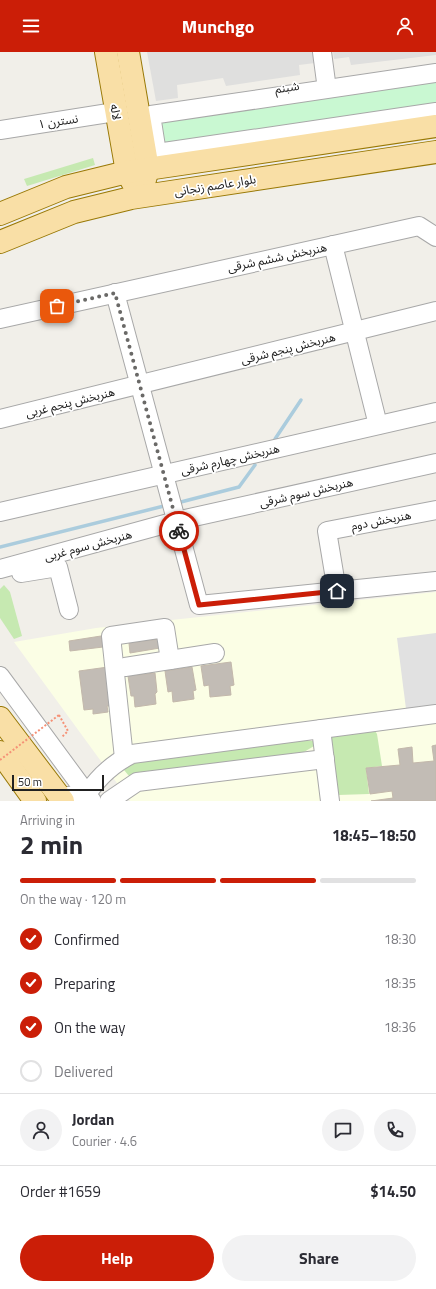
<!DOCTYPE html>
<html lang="en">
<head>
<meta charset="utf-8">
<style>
	body { margin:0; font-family:"Titillium Web","Noto Sans Arabic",sans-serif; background:#f2f2f3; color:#2b2b33; height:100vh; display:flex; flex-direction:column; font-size:15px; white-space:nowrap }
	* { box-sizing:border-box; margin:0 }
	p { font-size:13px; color:#7c7c81 }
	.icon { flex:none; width:22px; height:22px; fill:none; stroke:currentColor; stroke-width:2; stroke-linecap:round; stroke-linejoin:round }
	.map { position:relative; height:749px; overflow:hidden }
	.drawer { display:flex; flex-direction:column; background:#fff; flex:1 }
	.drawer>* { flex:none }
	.scale { position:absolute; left:12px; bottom:10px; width:92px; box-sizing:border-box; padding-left:4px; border:2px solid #212121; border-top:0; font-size:11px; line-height:14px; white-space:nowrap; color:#212121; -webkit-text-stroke:3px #fff; paint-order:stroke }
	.pin { position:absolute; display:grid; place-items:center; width:34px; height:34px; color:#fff; margin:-17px; border-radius:8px; box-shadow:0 2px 6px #0006 }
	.courier { position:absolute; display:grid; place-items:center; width:40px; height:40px; margin:-20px; border:3px solid #cb1e07; border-radius:50%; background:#fff; color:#222; box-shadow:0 1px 5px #0007 }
	.summary em { font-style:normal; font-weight:700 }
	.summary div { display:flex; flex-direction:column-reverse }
	.summary { display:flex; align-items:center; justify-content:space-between; height:68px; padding:0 20px }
	h1 { font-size:26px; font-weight:700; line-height:30px }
	.bar { display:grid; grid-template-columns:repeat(4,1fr); gap:6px 4px; align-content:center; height:48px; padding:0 20px }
	.bar i { height:5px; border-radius:3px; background:#e1e1e2 }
	.bar .selected { background:#cb1e07 }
	.bar p { grid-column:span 4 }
	.line { display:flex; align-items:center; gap:10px; padding:0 20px; border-top:1px solid #e1e1e2 }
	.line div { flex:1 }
	.round { display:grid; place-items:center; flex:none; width:42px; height:42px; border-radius:21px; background:#f2f2f3 }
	ol { padding:0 20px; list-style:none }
	li { display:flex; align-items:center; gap:12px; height:44px }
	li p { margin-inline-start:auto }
	li .icon { padding:4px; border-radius:50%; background:#cb1e07; color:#fff; stroke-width:4 }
	li:last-child { color:#7c7c81 }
	li i { width:22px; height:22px; border:2px solid #e1e1e2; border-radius:50% }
	.cta { display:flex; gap:8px; margin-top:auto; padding:8px 20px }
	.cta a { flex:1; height:46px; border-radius:24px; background:#cb1e07; color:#fff; font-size:16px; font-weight:700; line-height:46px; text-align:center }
	.cta a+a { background:#f2f2f3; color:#2b2b33 }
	header { display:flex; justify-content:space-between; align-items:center; height:52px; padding:0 20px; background:#cb1e07; color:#fff; font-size:18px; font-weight:700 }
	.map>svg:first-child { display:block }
</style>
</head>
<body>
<header><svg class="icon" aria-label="menu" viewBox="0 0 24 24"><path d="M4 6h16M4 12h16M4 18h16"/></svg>Munchgo<svg class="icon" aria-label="person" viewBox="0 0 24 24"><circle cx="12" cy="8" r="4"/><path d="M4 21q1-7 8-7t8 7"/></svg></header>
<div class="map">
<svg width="436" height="749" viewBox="0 0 436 749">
	<rect width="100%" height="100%" fill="#f1efe9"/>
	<!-- residential -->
	<g fill="#dfdfde">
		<path d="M147 0H314L315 11 299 13 300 23 226 34 223 26 177 33 178 46 156 49Z"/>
		<path d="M333 0H436V3L351 13 349 5 334 7Z"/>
	</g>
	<!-- education -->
	<path fill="#fbfee5" d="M436 540V749H130L14 590 96 576Z"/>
	<!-- grass -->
	<g fill="#c6e9b1">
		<path d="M93 106 95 113 27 134 24 127Z"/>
		<path d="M4 533 10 540 22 584 14 587 0 566V537Z"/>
		<path d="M375 679 377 682 382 714 366 716 369 742 338 743 331 684Z"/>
		<path d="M298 688 313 689 314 694 304 700 129 724 124 718 129 712Z"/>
	</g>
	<!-- park -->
	<path fill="#c9f8d2" d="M436 24V54L161 94 157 66Z"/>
	<!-- parking -->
	<path fill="#e1e1e1" d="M436 581V654L406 657 397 586Z"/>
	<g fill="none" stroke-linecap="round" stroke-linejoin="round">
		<!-- stream -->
		<g stroke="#abccdd" stroke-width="3.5">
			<path d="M275 387 301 348"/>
			<path d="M177 451 239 435 255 413"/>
			<path d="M0 495 168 453"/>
		</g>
	</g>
	<!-- building -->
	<g fill="#c2bcb5" stroke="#c3b8ab">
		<path d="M101 584 103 595 70 599 69 589Z"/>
		<path d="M159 587 160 596 130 601 129 591Z"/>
		<path d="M231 610 234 633 230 634 231 643 210 645 209 633 204 634 201 614Z"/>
		<path d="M108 615 113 654H107L108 660 93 662V657L84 658 79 619Z"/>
		<path d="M192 615 196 638 193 639 194 647 173 650 172 639 168 640 165 619Z"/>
		<path d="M155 621 157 640 155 642 156 652 135 655 134 644H131L128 624Z"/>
		<path d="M436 693V749H371L393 746 392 739 370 742 366 716 400 713 398 697 412 695 413 711 434 709 432 694Z"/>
	</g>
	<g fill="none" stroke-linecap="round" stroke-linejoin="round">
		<!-- minor casing -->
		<g stroke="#a8a8a8" stroke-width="20">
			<g id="minor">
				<path d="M322 0 326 30"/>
				<path d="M436 21 151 63 157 101 436 60"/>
				<path d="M0 78 115 60"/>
				<path d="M333 193 378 373"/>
				<path d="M115 241 199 553 436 529"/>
				<path d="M0 267 419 174 436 185"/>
				<path d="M0 367 436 259"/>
				<path d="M0 460 436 360"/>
				<path d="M0 517 176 469 436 411"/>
				<path d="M21 521 58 515 69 558"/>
				<path d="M337 539 327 479 436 458"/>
				<path d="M125 615 215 601"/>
				<path d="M0 624 92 749"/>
				<path d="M321 677 330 749"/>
				<path d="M124 706 111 584 165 576 170 608"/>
				<path d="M60 745 87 742C99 724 112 712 132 702L436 662"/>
				<path d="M109 749 137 730 325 707"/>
			</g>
		</g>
		<!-- major casing -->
		<g stroke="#997906" stroke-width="24">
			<g id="major">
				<path d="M106 0 127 120 134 133"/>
				<path d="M128 0 148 117 144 131"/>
				<path d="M0 162 66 135 127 120 436 74"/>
				<path d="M0 190 74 160 131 146 436 100"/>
				<path d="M0 666 63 749"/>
				<path d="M0 700 35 749"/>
			</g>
		</g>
		<!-- path -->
		<path stroke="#f59176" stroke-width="2" stroke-dasharray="2 2" stroke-linecap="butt" d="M59 663 68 679 62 685"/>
		<!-- minor -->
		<use href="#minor" stroke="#fff" stroke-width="18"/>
		<!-- major -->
		<use href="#major" stroke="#f9dfa6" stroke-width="22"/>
		<!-- path-bridge -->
		<path stroke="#f59176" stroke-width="2" stroke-dasharray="2 2" stroke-linecap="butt" d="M0 708 59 663"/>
	</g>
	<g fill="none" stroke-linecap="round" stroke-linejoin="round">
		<!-- done -->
		<path stroke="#6a6967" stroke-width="4" stroke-dasharray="0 7.2" d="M57 254 115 241 179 479"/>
		<!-- route -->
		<path stroke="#cb1e07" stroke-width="5" d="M179 479 199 553 337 539"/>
	</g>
	<g text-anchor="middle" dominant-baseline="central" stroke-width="3.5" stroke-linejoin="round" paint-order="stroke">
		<!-- street labels -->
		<g font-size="12" fill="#212121" stroke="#fff">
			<text transform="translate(287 35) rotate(-8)">شبنم</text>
			<text transform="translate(116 60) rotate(81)">لاله</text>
			<text transform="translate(58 69) rotate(-9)">نسترن ۱</text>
			<text transform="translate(215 133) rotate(-9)">بلوار عاصم زنجانی</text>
			<text transform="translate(277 205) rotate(-12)">هنربخش ششم شرقی</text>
			<text transform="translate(288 296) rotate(-14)">هنربخش پنجم شرقی</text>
			<text transform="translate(70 350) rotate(-14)">هنربخش پنجم غربی</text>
			<text transform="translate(230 407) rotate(-13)">هنربخش چهارم شرقی</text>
			<text transform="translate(306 440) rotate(-13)">هنربخش سوم شرقی</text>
			<text transform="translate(381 468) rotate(-11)">هنربخش دوم</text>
			<text transform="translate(88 493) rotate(-15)">هنربخش سوم غربی</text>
		</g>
	</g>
</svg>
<div class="scale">50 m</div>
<div class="pin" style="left:57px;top:254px;background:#ea580c"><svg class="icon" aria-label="bag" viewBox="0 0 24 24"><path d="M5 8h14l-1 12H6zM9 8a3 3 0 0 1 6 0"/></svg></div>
<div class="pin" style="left:337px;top:539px;background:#1f2937"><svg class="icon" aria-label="home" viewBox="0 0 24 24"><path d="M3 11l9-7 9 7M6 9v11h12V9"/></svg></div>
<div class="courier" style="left:179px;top:479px"><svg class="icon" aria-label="bike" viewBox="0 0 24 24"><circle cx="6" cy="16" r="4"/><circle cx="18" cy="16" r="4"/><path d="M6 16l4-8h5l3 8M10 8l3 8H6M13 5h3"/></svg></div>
</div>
<section class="drawer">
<div class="summary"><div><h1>2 min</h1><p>Arriving in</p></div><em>18:45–18:50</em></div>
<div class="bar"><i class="selected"></i><i class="selected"></i><i class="selected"></i><i></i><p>On the way · 120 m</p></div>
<ol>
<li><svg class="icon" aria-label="check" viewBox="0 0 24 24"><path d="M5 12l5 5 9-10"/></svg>Confirmed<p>18:30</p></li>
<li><svg class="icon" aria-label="check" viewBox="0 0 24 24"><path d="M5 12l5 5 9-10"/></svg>Preparing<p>18:35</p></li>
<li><svg class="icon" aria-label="check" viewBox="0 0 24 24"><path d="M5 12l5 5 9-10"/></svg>On the way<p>18:36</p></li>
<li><i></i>Delivered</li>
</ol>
<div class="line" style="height:72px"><a class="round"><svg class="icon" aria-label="person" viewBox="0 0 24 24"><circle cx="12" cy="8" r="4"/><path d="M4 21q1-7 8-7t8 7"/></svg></a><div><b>Jordan</b><p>Courier · 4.6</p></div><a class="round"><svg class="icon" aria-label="chat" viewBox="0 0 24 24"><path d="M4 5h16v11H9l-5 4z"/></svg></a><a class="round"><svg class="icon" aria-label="phone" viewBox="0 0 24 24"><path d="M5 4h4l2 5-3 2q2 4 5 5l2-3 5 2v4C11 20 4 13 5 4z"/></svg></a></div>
<div class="line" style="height:52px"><div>Order #1659</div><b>$14.50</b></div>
<div class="cta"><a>Help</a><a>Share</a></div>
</section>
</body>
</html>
